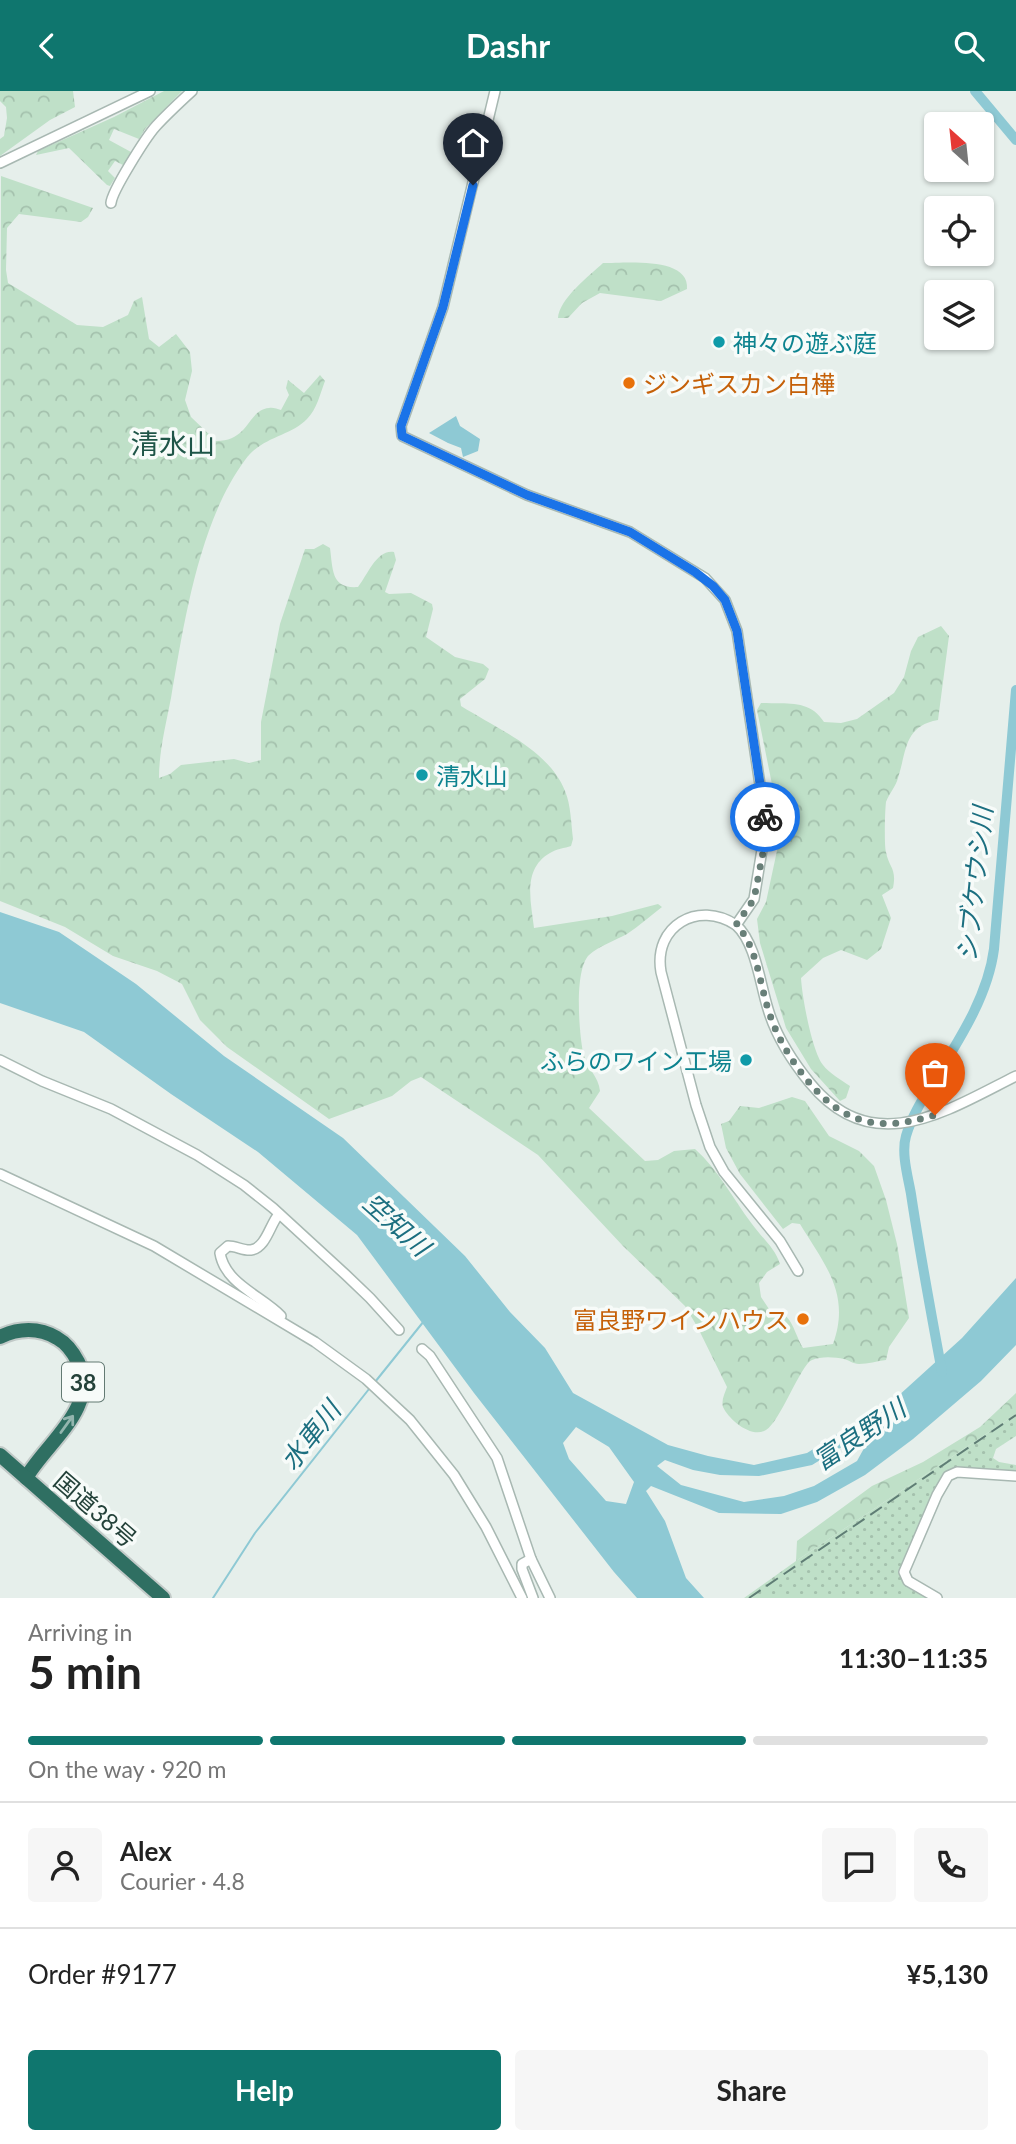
<!DOCTYPE html>
<html lang="en">
<head>
<meta charset="utf-8">
<style>
	body { margin:0; font-family:Lato,"Noto Sans JP",sans-serif; background:#f6f6f6; color:#222; height:100vh; display:flex; flex-direction:column; font-size:26px; white-space:nowrap }
	* { box-sizing:border-box; margin:0 }
	p { font-size:23px; color:#767676 }
	.icon { flex:none; width:38px; height:38px; fill:none; stroke:currentColor; stroke-width:2; stroke-linecap:round; stroke-linejoin:round }
	.map { position:relative; height:1507px; overflow:hidden }
	.side { display:flex; flex-direction:column; background:#fff; flex:1 }
	.side>* { flex:none }
	.needle { width:46px; rotate:333deg }
	.tools { position:absolute; left:924px; top:21px; display:grid; gap:14px }
	.tools a { display:grid; place-items:center; width:70px; height:70px; border-radius:7px; background:#fff; box-shadow:0 2px 5px #0004; font-size:35px }
	.pin { position:absolute; display:grid; place-items:center; width:60px; height:60px; color:#fff; margin:-72px -30px; border-radius:50% 50% 50% 0; rotate:-45deg; box-shadow:0 0 7px #0007 }
	.pin .icon { rotate:45deg }
	.courier { position:absolute; display:grid; place-items:center; width:70px; height:70px; margin:-35px; border:5px solid #1a73e8; border-radius:50%; background:#fff; color:#222; box-shadow:0 2px 9px #0007 }
	.headline em { font-style:normal; font-weight:700 }
	.headline div { display:flex; flex-direction:column-reverse }
	.headline { display:flex; align-items:center; justify-content:space-between; height:119px; padding:0 28px }
	h1 { font-size:46px; font-weight:700; line-height:52px }
	.bar { display:grid; grid-template-columns:repeat(4,1fr); gap:10px 7px; align-content:center; height:84px; padding:0 28px }
	.bar i { height:9px; border-radius:5px; background:#e0e0e0 }
	.bar .selected { background:#0f766e }
	.bar p { grid-column:span 4 }
	.line { display:flex; align-items:center; gap:18px; padding:0 28px; border-top:2px solid #e0e0e0 }
	.line div { flex:1 }
	.round { display:grid; place-items:center; flex:none; width:74px; height:74px; border-radius:7px; background:#f6f6f6 }
	.cta { display:flex; gap:14px; margin-top:auto; padding:14px 28px }
	.cta a { flex:1; height:80px; border-radius:7px; background:#0f766e; color:#fff; font-size:28px; font-weight:700; line-height:80px; text-align:center }
	.cta a+a { background:#f6f6f6; color:#222 }
	header { display:flex; justify-content:space-between; align-items:center; height:91px; padding:0 28px; background:#0f766e; color:#fff; font-size:32px; font-weight:700 }
	.map>svg:first-child { display:block }
</style>
</head>
<body>
<header><svg class="icon" aria-label="back" viewBox="0 0 24 24"><path d="M15 5l-7 7 7 7"/></svg>Dashr<svg class="icon" aria-label="search" viewBox="0 0 24 24"><circle cx="10" cy="10" r="6"/><path d="M15 15l6 6"/></svg></header>
<div class="map">
<svg width="1016" height="1507" viewBox="0 0 1016 1507">
	<defs>
		<pattern id="grass-dots" width="8" height="8" patternUnits="userSpaceOnUse" patternTransform="scale(1.75)"><rect width="8" height="8" fill="#bfe0c8"/><path d="M2 2h.1M6 6h.1" fill="none" stroke="#a4c1ad" stroke-width="1.8" stroke-linecap="round"/></pattern>
		<pattern id="forest-crowns" width="20" height="18" patternUnits="userSpaceOnUse" patternTransform="scale(1.75)"><rect width="20" height="18" fill="#bfe0c8"/><path d="M2 6a3 3 0 1 1 6 0M12 15a3 3 0 1 1 6 0" fill="none" stroke="#a4c1ad"/></pattern>
	</defs>
	<rect width="100%" height="100%" fill="#e6efeb"/>
	<!-- grass -->
	<path fill="url(#grass-dots)" d="M1016 1323V1345L996 1358 993 1367 999 1371 1016 1374V1385H948L905 1486 937 1507H744L796 1470Z"/>
	<!-- forest -->
	<g fill="url(#forest-crowns)">
		<path d="M0 0H73L75 16 50 29 0 65V48L4 45 7 27 6 16 0 10Z"/>
		<path d="M164 0H182L145 38 139 48 114 38 109 49 131 61 125 75 115 70 108 80 115 87 110 95 107 94 69 57 36 64 38 60 114 26Z"/>
		<path d="M1 85 93 117 88 126 81 131 19 123 7 137 6 179 8 192 77 234 103 236 128 224 134 210 142 206 149 248 159 256 176 243 190 261 192 280 185 309 191 326 216 350C250 350 247 319 269 317 273 316 277 318 281 319L289 304 286 297 288 289 304 302 320 284 325 290C320 303 317 318 307 328 291 345 261 346 245 369 199 431 184 532 171 607 166 633 159 660 159 687L170 683 181 674 234 668 249 672 261 669V631L280 533 305 458H314L323 453 330 457C333 479 331 498 358 496 368 483 377 458 394 461L396 469 385 501 389 503 411 502 432 513 433 518 426 546 455 566 483 573 489 578 485 588 460 608 461 615C496 637 549 659 565 700 571 714 571 733 573 748L571 755C565 757 556 758 550 762 522 778 531 811 534 837L612 825 658 813 662 816C650 825 639 835 627 843 616 849 599 855 589 864 574 879 579 941 583 961 586 976 599 986 600 1000L589 1017 645 1070 658 1069 674 1060 695 1058C718 1078 733 1108 752 1133 762 1147 775 1157 780 1173L767 1181 759 1192 761 1206 769 1218C793 1221 792 1238 803 1257L833 1253C851 1203 825 1174 800 1133L792 1132 783 1138 740 1083 726 1057 721 1033 729 1030 740 1015 759 1017 792 1006 805 1010 829 1045 859 1060 874 1075 886 1109 897 1153 909 1227 889 1256 886 1269C877 1270 868 1273 859 1273 853 1273 849 1269 844 1268 835 1266 821 1265 812 1269 801 1273 780 1331 766 1339 752 1348 729 1329 723 1316 721 1309 725 1302 727 1296L698 1237 685 1215 623 1155 538 1064 421 986 411 990 392 1005 329 1028 227 956 200 929 182 893 157 880 113 865 65 836 0 810Z"/>
		<path d="M603 172C625 172 690 165 687 198L661 210 600 202 582 212 568 227H558C559 208 590 184 603 172Z"/>
		<path d="M941 535 949 545 938 629C904 635 907 659 898 687 896 695 889 703 886 711 885 718 884 754 886 761 889 777 897 777 893 797L882 804 891 827 881 858 867 869 841 859 823 867 801 887C802 906 812 960 823 974 829 982 841 989 850 995L846 1007 840 1010 811 978 786 937 760 852 757 828 766 811 778 755 777 718 757 619 761 612C786 613 810 608 824 631L841 632 857 628 894 602 904 586 911 560 918 546Z"/>
		<path d="M1016 1302V1323L796 1470 797 1450 872 1395 923 1371 980 1336Z"/>
	</g>
	<!-- water -->
	<g fill="#8ec9d4" fill-rule="evenodd">
		<path d="M456 325 460 335 480 348 478 360 463 366 461 357 448 352 429 342Z"/>
		<path d="M0 821 59 841 136 893 224 965 343 1047 465 1165 510 1221 545 1257 573 1302 668 1354 708 1365 754 1374 807 1362 897 1306 962 1247 1016 1187V1254L981 1290 913 1348 865 1384 817 1411 781 1423 719 1422 651 1395 646 1400 665 1430 686 1487 704 1507H637L614 1481 474 1302 357 1144 258 1061 171 1003 84 941 0 912ZM576 1336 609 1356 634 1391 626 1413 606 1410 569 1368 563 1352ZM860 1350H868L857 1370 814 1395 784 1405 744 1411 681 1394 657 1375 665 1369 693 1379 720 1384 759 1385 812 1374 840 1357Z"/>
	</g>
	<g fill="none" stroke-linecap="round" stroke-linejoin="round">
		<!-- stream -->
		<g stroke="#8ec9d4" stroke-width="2">
			<path d="M375 1291 424 1230"/>
			<path d="M213 1507 255 1442 369 1298"/>
		</g>
		<!-- river -->
		<g stroke="#8ec9d4" stroke-width="10">
			<path d="M975 0 1016 49"/>
			<path d="M942 1281C931 1222 920 1163 911 1103 908 1086 901 1062 906 1045 912 1024 924 1006 935 988 959 949 988 905 994 858L1016 599"/>
		</g>
		<!-- minor casing -->
		<g stroke="#a8b8b2" stroke-width="12">
			<g id="minor">
				<path d="M495 0 443 216 401 335 402 345 527 404 630 441 705 487 725 509 737 540 766 734 754 808 736 834C756 852 760 893 768 918 776 945 792 970 810 992 873 1069 946 1020 1016 985"/>
				<path d="M0 72 150 0"/>
				<path d="M111 112C112 100 146 46 156 35 167 23 180 11 192 0"/>
				<path d="M736 834C698 809 653 835 661 881L696 1014 710 1056 724 1081 780 1150 798 1180"/>
				<path d="M0 969 42 990 111 1018 197 1064 244 1094 273 1117 346 1184 370 1207 399 1239"/>
				<path d="M0 1083 154 1155 315 1251 366 1288 410 1329 454 1384 486 1436 522 1507"/>
				<path d="M279 1123C270 1133 266 1157 251 1159 244 1160 236 1155 228 1155L220 1162C225 1193 262 1205 281 1225"/>
				<path d="M422 1258 430 1265 497 1367 531 1468 550 1507"/>
				<path d="M531 1468 522 1473V1478L533 1507"/>
				<path d="M937 1507 908 1490 904 1481 937 1404 948 1385 957 1381 1016 1385"/>
			</g>
		</g>
		<!-- highway casing -->
		<g stroke="#c2cac8" stroke-width="18">
			<g id="highway">
				<path d="M0 1246C18 1237 39 1236 57 1247 66 1252 73 1261 78 1271 100 1316 46 1352 26 1387"/>
				<path d="M0 1364 163 1507"/>
			</g>
		</g>
		<!-- minor -->
		<use href="#minor" stroke="#fff" stroke-width="9"/>
		<!-- highway -->
		<use href="#highway" stroke="#2f6f62" stroke-width="14"/>
		<!-- rail -->
		<path stroke="#5f7d75" stroke-width="2" stroke-dasharray="14 7" stroke-linecap="butt" d="M749 1507 1016 1324"/>
	</g>
	<!-- one-way arrows -->
	<defs><path id="oneway-shaft" d="M-6 0H5M1.5-3L5.5 0L1.5 3" fill="none" stroke-width="1.6" stroke-linecap="round" stroke-linejoin="round" transform="scale(1.75)"/></defs>
	<use stroke="#93b5ae" href="#oneway-shaft" transform="translate(67 1333) rotate(-54)"/>
	<g fill="none" stroke-linecap="round" stroke-linejoin="round">
		<!-- done -->
		<path stroke="#687f78" stroke-width="7" stroke-dasharray="0 12.6" d="M765 726 766 746 754 808 736 834C756 852 760 893 768 918 775 941 786 961 800 980 838 1031 874 1043 935 1024"/>
		<!-- route -->
		<path stroke="#1a73e8" stroke-width="9" d="M473 94 443 216 401 335 402 345 527 404 630 441 695 481 713 495 725 509 737 540 765 726"/>
	</g>
	<!-- markers -->
	<g fill="#0f9aa8" stroke="#f7fbf9" stroke-width="2.5">
		<circle cx="719" cy="251" r="7"/>
		<circle cx="422" cy="684" r="7"/>
		<circle cx="746" cy="969" r="7"/>
	</g>
	<g fill="#e8710a" stroke="#f7fbf9" stroke-width="2.5">
		<circle cx="629" cy="292" r="7"/>
		<circle cx="803" cy="1228" r="7"/>
	</g>
	<g text-anchor="middle" dominant-baseline="central" stroke-width="7" stroke-linejoin="round" paint-order="stroke">
		<!-- shield labels -->
		<rect fill="#f7fbf9" stroke="#637a73" stroke-width="2" x="62" y="1271.5" width="42" height="39" rx="5"/>
		<g font-size="23" font-weight="bold" fill="#24423a">
			<text x="83" y="1291">38</text>
		</g>
		<!-- culture labels -->
		<g font-size="24" fill="#0d838f" stroke="#f7fbf9" text-anchor="start">
			<text x="733" y="251">神々の遊ぶ庭</text>
			<text x="436" y="684">清水山</text>
			<text x="732" y="969" text-anchor="end">ふらのワイン工場</text>
		</g>
		<!-- food labels -->
		<g font-size="24" fill="#c56008" stroke="#f7fbf9" text-anchor="start">
			<text x="643" y="292">ジンギスカン白樺</text>
			<text x="789" y="1228" text-anchor="end">富良野ワインハウス</text>
		</g>
		<!-- street labels -->
		<g font-size="24" fill="#24423a" stroke="#f7fbf9">
			<text transform="translate(96 1418) rotate(41)">国道38号</text>
		</g>
		<!-- water labels -->
		<g font-size="26" font-style="italic" fill="#1c6f80" stroke="#f7fbf9">
			<text transform="translate(974 793) rotate(-84)">シブケウシ川</text>
			<text transform="translate(397 1133) rotate(42)">空知川</text>
			<text transform="translate(859 1343) rotate(-34)">富良野川</text>
			<text transform="translate(310 1344) rotate(-52)">水車川</text>
		</g>
		<!-- quarter labels -->
		<g font-size="28" fill="#1f5548" stroke="#f7fbf9">
			<text x="173" y="352">清水山</text>
		</g>
	</g>
</svg>
<div class="tools">
<a><svg class="needle" viewBox="-14 -14 28 28"><path d="M0-13l5 13h-10z" fill="#e53935"/><path d="M0 13l5-13h-10z" fill="#767676"/></svg></a>
<a><svg class="icon" aria-label="locate" viewBox="0 0 24 24"><circle cx="12" cy="12" r="6"/><path d="M12 2v4M12 18v4M2 12h4M18 12h4"/></svg></a>
<a><svg class="icon" aria-label="layers" viewBox="0 0 24 24"><path d="M12 4l9 5-9 5-9-5zM3 14l9 5 9-5"/></svg></a>
</div>
<div class="pin" style="left:935px;top:1024px;background:#ea580c"><svg class="icon" aria-label="bag" viewBox="0 0 24 24"><path d="M5 8h14l-1 12H6zM9 8a3 3 0 0 1 6 0"/></svg></div>
<div class="pin" style="left:473px;top:94px;background:#1f2937"><svg class="icon" aria-label="home" viewBox="0 0 24 24"><path d="M3 11l9-7 9 7M6 9v11h12V9"/></svg></div>
<div class="courier" style="left:765px;top:726px"><svg class="icon" aria-label="bike" viewBox="0 0 24 24"><circle cx="6" cy="16" r="4"/><circle cx="18" cy="16" r="4"/><path d="M6 16l4-8h5l3 8M10 8l3 8H6M13 5h3"/></svg></div>
</div>
<section class="side">
<div class="headline"><div><h1>5 min</h1><p>Arriving in</p></div><em>11:30–11:35</em></div>
<div class="bar"><i class="selected"></i><i class="selected"></i><i class="selected"></i><i></i><p>On the way · 920 m</p></div>
<div class="line" style="height:126px"><a class="round"><svg class="icon" aria-label="person" viewBox="0 0 24 24"><circle cx="12" cy="8" r="4"/><path d="M4 21q1-7 8-7t8 7"/></svg></a><div><b>Alex</b><p>Courier · 4.8</p></div><a class="round"><svg class="icon" aria-label="chat" viewBox="0 0 24 24"><path d="M4 5h16v11H9l-5 4z"/></svg></a><a class="round"><svg class="icon" aria-label="phone" viewBox="0 0 24 24"><path d="M5 4h4l2 5-3 2q2 4 5 5l2-3 5 2v4C11 20 4 13 5 4z"/></svg></a></div>
<div class="line" style="height:91px"><div>Order #9177</div><b>¥5,130</b></div>
<div class="cta"><a>Help</a><a>Share</a></div>
</section>
</body>
</html>
